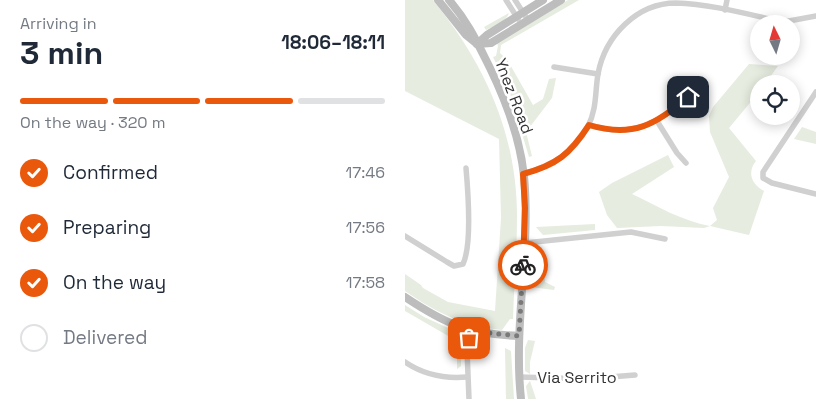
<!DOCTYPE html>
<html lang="en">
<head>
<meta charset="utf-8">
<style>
	body { margin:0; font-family:"Space Grotesk",sans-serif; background:#f6f6f7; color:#1f2937; height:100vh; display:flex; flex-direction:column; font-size:19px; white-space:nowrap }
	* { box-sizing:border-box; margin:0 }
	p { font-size:16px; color:#747a83 }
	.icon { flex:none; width:28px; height:28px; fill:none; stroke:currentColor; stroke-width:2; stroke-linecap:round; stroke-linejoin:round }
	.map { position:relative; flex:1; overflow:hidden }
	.drawer { display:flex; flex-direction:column; background:#fff; width:405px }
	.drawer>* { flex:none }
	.needle { width:32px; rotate:355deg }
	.buttons { position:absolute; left:345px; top:15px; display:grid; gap:10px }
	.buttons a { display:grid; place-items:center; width:50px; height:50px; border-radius:50%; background:#fff; box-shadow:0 2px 12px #0003; font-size:25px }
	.pin { position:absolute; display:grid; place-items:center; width:42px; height:42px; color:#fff; margin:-21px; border-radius:10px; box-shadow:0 2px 8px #0006 }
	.courier { position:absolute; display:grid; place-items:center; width:50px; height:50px; margin:-25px; border:4px solid #ea580c; border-radius:50%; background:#fff; color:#222; box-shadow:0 1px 6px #0007 }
	.head em { font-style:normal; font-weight:800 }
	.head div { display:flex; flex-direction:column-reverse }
	.head { display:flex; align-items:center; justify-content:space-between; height:85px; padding:0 20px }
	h1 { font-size:32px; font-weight:800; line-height:38px }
	.bar { display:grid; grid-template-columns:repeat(4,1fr); gap:8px 5px; align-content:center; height:60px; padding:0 20px }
	.bar i { height:6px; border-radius:4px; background:#e0e1e3 }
	.bar .active { background:#ea580c }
	.bar p { grid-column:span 4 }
	ol { padding:0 20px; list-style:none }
	li { display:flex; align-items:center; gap:15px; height:55px }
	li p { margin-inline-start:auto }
	li .icon { padding:5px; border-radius:50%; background:#ea580c; color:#fff; stroke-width:4 }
	li:last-child { color:#747a83 }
	li i { width:28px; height:28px; border:2px solid #e0e1e3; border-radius:50% }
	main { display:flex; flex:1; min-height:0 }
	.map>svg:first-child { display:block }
</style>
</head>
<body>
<main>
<section class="drawer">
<div class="head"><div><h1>3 min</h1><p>Arriving in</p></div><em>18:06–18:11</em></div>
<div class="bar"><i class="active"></i><i class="active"></i><i class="active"></i><i></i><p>On the way · 320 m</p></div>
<ol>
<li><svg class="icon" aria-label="check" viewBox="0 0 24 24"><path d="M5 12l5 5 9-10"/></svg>Confirmed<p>17:46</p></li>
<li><svg class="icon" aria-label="check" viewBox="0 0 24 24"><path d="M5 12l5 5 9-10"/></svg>Preparing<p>17:56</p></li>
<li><svg class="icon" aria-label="check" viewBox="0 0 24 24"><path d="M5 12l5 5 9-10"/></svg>On the way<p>17:58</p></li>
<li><i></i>Delivered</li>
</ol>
</section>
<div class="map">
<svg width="411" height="399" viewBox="0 0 411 399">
	<rect width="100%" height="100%" fill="#fff"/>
	<!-- green -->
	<g fill="#e6ecdf">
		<path d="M0 0H28L31 4C81 66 112 136 112 216 112 251 109 285 108 319H105L97 330C60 327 30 312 0 291V274L16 285 18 288 43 302 90 311 96 218 94 139 0 91Z"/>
		<path d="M163 0H174L96 45 95 53 103 61 128 105 138 99 144 79 151 78 147 98 121 132 127 156 124 157 104 90 88 57 91 56 93 46 92 43Z"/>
		<path d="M104 13C101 22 89 26 81 30L79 27Z"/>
		<path d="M344 64 373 66 360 84H354V92L324 128 351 161C342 172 346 184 359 191L344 235 305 226 299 228 256 226 212 228 202 215 194 192 207 183 263 155 269 167 227 194C252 206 277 221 305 226L312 220 308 208 324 177 305 132 304 116 308 107Z"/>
		<path d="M397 127 411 132V144L389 139Z"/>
		<path d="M190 224V230L138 235 131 227Z"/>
		<path d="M137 247 140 282 150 287 149 290 126 287 128 255Z"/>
		<path d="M0 305 19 317 52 332 56 340V366L52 369V341L0 311Z"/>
		<path d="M123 340 130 341 125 362V374L120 371V348Z"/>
		<path d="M100 348 106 351 109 399H101Z"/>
		<path d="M125 381 131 399H123L121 386Z"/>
	</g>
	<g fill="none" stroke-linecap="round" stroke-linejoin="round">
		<!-- street -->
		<g stroke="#d0d0d0" stroke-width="5.5">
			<path d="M101 0 113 19"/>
			<path d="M110 0 123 20"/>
			<path d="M320 10 322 0"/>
			<path d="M149 67 193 74"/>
			<path d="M411 92 358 172V178L367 183 411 194"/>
			<path d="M252 121 272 153 281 163"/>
			<path d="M184 125C227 138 251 125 283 97"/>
			<path d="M118 174C147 166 169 153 183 126 192 109 190 91 193 74 200 36 232 3 271 3 304 4 338 13 369 20L384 21 411 16"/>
			<path d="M0 236 42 262 49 266 58 264C67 245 63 191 61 168"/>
			<path d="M120 243 226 232 260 239"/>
			<path d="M0 362C19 375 39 379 62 377"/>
			<path d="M115 377 180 379 230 375"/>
			<path d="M64 399 62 350 65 331"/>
		</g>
		<!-- secondary -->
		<g stroke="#bdbdbd" stroke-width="8">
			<path d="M33 0 61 35 72 44"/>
			<path d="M44 0C63 22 72 42 85 68 101 101 115 138 119 176 126 250 108 325 116 399"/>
			<path d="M72 44 86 43 156 0"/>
			<path d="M72 44 82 35 138 0"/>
			<path d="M0 297C42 325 64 334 114 336"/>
		</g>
	</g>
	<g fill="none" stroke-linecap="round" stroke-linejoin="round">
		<!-- done -->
		<path stroke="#7a7a7a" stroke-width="5" stroke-dasharray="0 9" d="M64 338 65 331 114 336 118 265"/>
		<!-- route -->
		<path stroke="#ea580c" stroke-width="6" d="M118 265 120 208 118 174C152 165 165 154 184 125 227 138 251 125 283 97"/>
	</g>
	<g text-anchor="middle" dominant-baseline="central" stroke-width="5" stroke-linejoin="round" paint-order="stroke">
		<!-- street labels -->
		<g font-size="16" fill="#333" stroke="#fff">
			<text transform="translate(109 96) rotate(69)">Ynez Road</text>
			<text x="172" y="377">Via Serrito</text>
		</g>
	</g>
</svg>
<div class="buttons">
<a><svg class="needle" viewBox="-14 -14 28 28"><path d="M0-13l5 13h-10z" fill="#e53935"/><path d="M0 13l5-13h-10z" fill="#747a83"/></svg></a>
<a><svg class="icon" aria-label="locate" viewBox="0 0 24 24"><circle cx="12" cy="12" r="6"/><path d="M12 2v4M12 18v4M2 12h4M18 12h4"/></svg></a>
</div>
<div class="pin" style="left:64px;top:338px;background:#ea580c"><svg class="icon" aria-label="bag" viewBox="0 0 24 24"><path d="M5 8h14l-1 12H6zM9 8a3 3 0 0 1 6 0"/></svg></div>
<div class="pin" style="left:283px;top:97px;background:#1f2937"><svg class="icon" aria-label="home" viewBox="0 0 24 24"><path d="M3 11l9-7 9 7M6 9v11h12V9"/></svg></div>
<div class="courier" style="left:118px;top:265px"><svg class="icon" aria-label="bike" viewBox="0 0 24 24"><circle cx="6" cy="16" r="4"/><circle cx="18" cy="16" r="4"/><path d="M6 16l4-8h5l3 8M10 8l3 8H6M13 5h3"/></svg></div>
</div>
</main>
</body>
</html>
